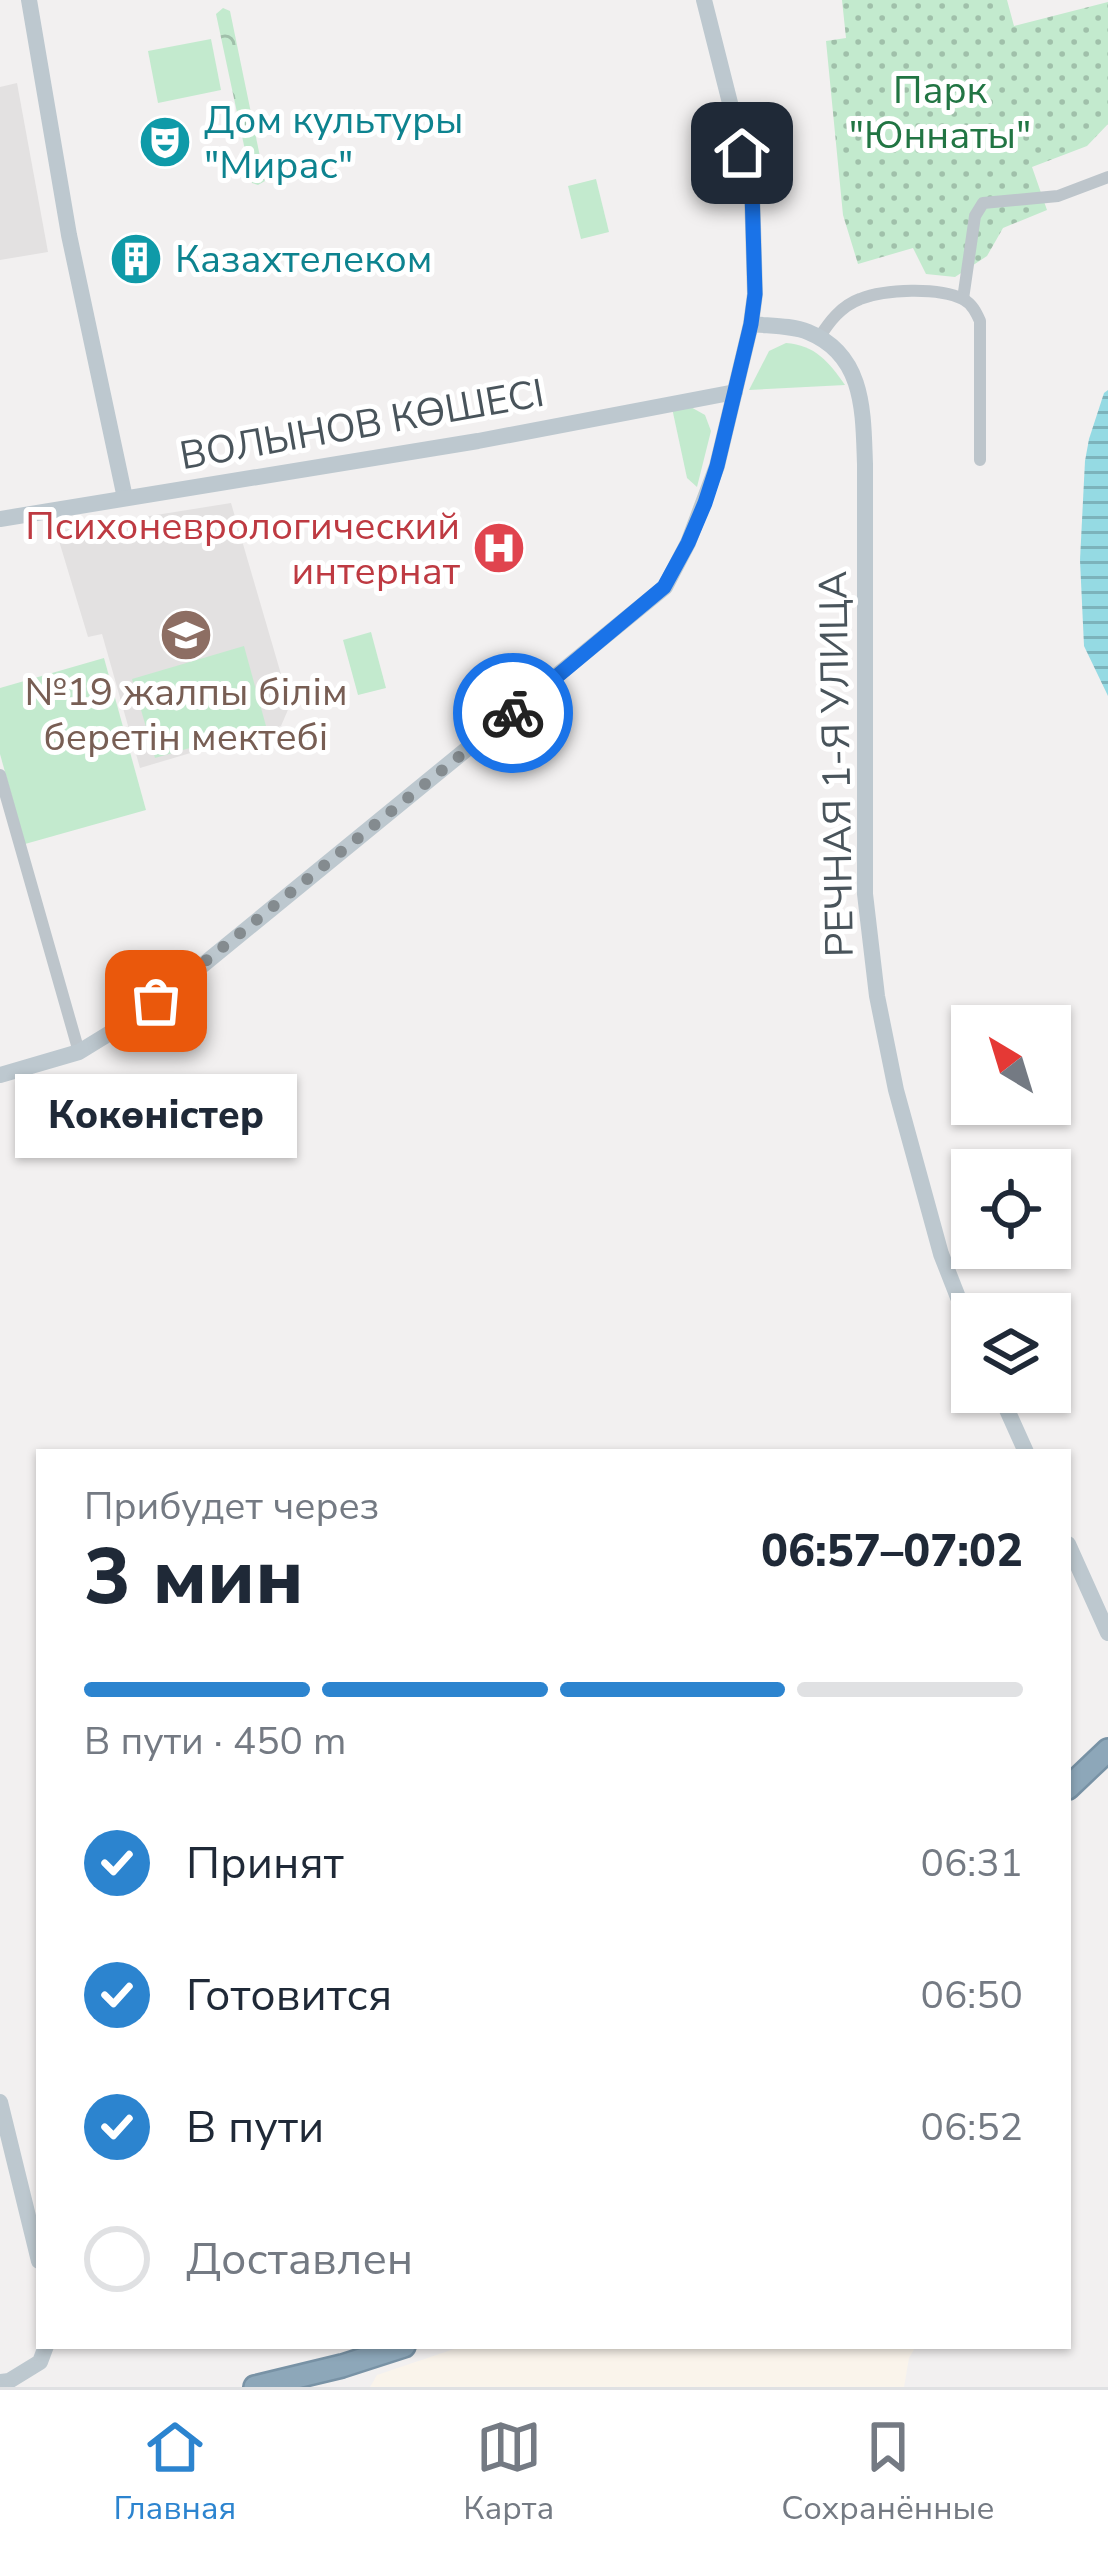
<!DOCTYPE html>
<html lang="ru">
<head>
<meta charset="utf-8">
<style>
	body { margin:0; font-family:"Nunito Sans",sans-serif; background:#f6f6f7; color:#1f2937; height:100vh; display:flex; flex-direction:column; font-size:45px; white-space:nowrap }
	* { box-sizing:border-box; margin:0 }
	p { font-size:39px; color:#747a83 }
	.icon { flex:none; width:66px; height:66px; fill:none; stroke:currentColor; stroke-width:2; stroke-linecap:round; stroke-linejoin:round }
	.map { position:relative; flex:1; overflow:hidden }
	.drawer { position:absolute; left:36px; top:1449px; width:1035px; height:900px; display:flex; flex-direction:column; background:#fff; border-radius:0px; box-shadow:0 3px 9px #0004 }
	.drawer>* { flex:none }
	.needle { width:78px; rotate:322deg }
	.fabs { position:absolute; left:951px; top:1005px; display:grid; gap:24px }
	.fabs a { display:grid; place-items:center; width:120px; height:120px; border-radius:0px; background:#fff; box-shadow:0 3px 9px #0004; font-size:60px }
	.pin { position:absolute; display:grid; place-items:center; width:102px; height:102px; color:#fff; margin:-51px; border-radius:24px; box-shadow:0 6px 18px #0006 }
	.courier { position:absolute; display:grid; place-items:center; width:120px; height:120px; margin:-60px; border:9px solid #1a73e8; border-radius:50%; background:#fff; color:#222; box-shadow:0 3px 15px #0007 }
	.bubble { position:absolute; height:84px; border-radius:0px; background:#fff; box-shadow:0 3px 9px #0004; font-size:39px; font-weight:800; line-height:84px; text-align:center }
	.summary em { font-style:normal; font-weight:800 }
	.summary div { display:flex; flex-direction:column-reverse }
	.summary { display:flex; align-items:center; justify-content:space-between; height:204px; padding:0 48px }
	h1 { font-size:78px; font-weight:800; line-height:90px }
	.bar { display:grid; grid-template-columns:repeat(4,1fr); gap:18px 12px; align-content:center; height:144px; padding:0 48px }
	.bar i { height:15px; border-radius:9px; background:#e0e1e3 }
	.bar .active { background:#2c84cf }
	.bar p { grid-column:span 4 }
	ol { padding:0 48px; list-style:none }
	li { display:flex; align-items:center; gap:36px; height:132px }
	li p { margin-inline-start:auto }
	li .icon { padding:12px; border-radius:50%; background:#2c84cf; color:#fff; stroke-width:4 }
	li:last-child { color:#747a83 }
	li i { width:66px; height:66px; border:6px solid #e0e1e3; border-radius:50% }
	.menu { display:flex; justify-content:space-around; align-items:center; height:168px; border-top:3px solid #e0e1e3; background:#fff; font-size:33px; color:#747a83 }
	.menu a { display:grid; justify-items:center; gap:6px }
	.menu .active { color:#2c84cf }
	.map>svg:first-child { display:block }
</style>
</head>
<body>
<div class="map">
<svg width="1108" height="2387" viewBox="0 0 1108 2387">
	<defs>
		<pattern id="forest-crowns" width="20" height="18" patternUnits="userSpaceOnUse" patternTransform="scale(3)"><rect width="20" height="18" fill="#c3eace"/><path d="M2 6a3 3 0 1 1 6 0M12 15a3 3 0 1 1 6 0" fill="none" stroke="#a0c0aa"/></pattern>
		<pattern id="park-dots" width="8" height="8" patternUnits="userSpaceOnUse" patternTransform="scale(3)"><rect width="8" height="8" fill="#c3eace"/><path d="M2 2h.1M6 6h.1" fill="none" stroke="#a0c0aa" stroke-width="1.8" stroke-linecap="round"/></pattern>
		<pattern id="water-rules" width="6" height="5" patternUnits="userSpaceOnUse" patternTransform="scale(3)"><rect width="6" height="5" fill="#95dae3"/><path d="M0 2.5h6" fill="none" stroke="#7cb3bb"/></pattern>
	</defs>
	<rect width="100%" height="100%" fill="#f2f0f0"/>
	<!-- commercial -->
	<path fill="#faf4eb" d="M463 2346H916L909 2358 904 2387H370L377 2375Z"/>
	<!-- education -->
	<g fill="#e3e1e1">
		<path d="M17 83 48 252 0 260V87Z"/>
		<path d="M231 503 290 705 281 726 140 768 102 634 88 637 56 531Z"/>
	</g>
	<!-- grass -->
	<g fill="#c3eace">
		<path d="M211 39 221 90 158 103 148 51Z"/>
		<path d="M596 179 609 232 581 239 568 186Z"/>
		<path d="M786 343C815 345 829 362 845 385L749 390 769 351Z"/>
		<path d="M689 406 705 415 711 431 697 487 687 478 672 408Z"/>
		<path d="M371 632 386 688 358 695 343 640Z"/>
		<path d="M244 646 266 726 155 758 132 679Z"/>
		<path d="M104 658 146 810 25 844 0 754V688Z"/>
	</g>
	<!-- forest -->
	<path fill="url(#forest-crowns)" d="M223 8 230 11 265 181 258 185 252 183 216 14Z"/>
	<!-- park -->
	<path fill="url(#park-dots)" d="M842 0H1007L1014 26 1108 2V124L1087 146 1032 167 1047 210 1003 228 987 256 955 277 926 274 913 248 858 264 843 215 826 41 846 38Z"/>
	<!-- water -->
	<path fill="url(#water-rules)" d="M1108 390V696L1084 646 1080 560 1085 461 1089 439 1104 393Z"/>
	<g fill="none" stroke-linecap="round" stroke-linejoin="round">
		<!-- highway casing -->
		<g stroke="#7892a5" stroke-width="26">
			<g id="highway">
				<path d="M1068 1788 1108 1750"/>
				<path d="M255 2387 342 2366 404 2346"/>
			</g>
		</g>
		<!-- street -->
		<g stroke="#bdc5cb" stroke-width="12">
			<path d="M963 299 975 216 983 203 1058 196 1108 177"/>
			<path d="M819 338C829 322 841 306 860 299 885 289 938 287 963 299 972 304 976 312 980 321V460"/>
			<path d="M0 775 79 1052"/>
		</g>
		<!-- secondary -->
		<g stroke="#bdc8cf" stroke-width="16">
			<path d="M29 0 69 235 125 498"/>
			<path d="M751 324C769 326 791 325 808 332 865 355 863 412 865 464V894L877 996 896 1090 941 1254 972 1333"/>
			<path d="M0 519 478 441 735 392"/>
			<path d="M0 1075 79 1052 123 1025 204 964 665 587 688 543 717 466 751 324 755 294 752 190 704 0"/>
			<path d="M999 1392 1026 1452"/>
			<path d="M1068 1544 1108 1633"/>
			<path d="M0 2102 39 2261"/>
			<path d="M0 2382 9 2381 40 2362 46 2346"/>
		</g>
		<!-- highway -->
		<use href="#highway" stroke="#8da7b9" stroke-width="21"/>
	</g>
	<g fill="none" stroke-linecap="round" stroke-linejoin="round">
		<!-- done -->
		<path stroke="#848b8f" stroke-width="12" stroke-dasharray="0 21.6" d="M156 1001 513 713"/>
		<!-- route -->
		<path stroke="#1a73e8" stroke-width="15" d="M513 713 664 587 688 543 705 503 717 466 751 324 755 294 752 190 742 153"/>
	</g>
	<!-- icons -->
	<defs>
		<g id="theatre-disc" transform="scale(2.7)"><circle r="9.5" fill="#0f9aa8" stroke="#fff"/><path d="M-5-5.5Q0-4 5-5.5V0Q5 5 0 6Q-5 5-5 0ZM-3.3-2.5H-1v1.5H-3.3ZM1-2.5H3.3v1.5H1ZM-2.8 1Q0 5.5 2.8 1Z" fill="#fff"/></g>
		<g id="building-disc" transform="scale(2.7)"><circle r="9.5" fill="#0f9aa8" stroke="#fff"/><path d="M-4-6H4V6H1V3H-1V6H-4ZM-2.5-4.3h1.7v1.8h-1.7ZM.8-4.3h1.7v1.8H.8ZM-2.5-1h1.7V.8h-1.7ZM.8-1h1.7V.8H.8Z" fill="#fff"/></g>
		<g id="hospital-disc" transform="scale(2.7)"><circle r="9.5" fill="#e0444e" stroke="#fff"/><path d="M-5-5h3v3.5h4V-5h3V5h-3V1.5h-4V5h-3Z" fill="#fff"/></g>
		<g id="school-disc" transform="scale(2.7)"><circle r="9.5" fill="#8d6e63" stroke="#fff"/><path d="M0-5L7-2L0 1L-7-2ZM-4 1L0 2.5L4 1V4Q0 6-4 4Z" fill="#fff"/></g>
	</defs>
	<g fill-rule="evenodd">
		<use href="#theatre-disc" x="165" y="142"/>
		<use href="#building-disc" x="136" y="259"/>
		<use href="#hospital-disc" x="499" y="548"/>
		<use href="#school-disc" x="186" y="635"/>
	</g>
	<g text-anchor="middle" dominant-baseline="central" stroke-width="10" stroke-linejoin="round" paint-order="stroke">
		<!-- park labels -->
		<g font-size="39" fill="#217543" stroke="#fff">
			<text x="940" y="90">Парк<tspan x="940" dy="45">"Юннаты"</tspan></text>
		</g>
		<!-- culture labels -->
		<g font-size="39" fill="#0d838f" stroke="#fff" text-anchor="start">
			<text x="204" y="120">Дом культуры<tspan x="204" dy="45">"Мирас"</tspan></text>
			<text x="175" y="259">Казахтелеком</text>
		</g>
		<!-- street labels -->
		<g font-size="39" fill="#49545b" stroke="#fff">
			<text transform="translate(362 425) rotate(-10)">ВОЛЫНОВ КӨШЕСІ</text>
			<text transform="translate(837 764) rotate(-91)">РЕЧНАЯ 1-Я УЛИЦА</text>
		</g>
		<!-- health labels -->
		<g font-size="39" fill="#be3a42" stroke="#fff" text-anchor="end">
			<text x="460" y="526">Психоневрологический<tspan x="460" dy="45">интернат</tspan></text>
		</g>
		<!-- education labels -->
		<g font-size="39" fill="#785e54" stroke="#fff">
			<text x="186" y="692">№19 жалпы білім<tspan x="186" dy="45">беретін мектебі</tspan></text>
		</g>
	</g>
</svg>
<div class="fabs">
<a><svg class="needle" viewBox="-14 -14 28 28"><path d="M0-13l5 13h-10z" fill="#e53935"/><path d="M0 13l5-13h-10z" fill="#747a83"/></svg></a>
<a><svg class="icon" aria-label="locate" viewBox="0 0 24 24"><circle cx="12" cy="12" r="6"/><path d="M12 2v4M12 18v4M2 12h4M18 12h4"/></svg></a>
<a><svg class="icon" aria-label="layers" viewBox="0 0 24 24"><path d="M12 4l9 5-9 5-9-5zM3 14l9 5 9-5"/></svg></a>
</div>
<div class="pin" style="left:156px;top:1001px;background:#ea580c"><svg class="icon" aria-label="bag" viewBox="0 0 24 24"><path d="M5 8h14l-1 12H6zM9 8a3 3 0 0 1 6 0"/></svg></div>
<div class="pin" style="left:742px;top:153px;background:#1f2937"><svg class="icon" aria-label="home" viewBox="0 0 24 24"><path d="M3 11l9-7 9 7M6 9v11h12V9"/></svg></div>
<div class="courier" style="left:513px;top:713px"><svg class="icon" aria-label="bike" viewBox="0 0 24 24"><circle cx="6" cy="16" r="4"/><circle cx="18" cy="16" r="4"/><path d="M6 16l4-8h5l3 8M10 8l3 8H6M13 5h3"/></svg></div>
<div class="bubble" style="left:15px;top:1074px;width:282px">Кокөністер</div>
<section class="drawer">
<div class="summary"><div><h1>3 мин</h1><p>Прибудет через</p></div><em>06:57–07:02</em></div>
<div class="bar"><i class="active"></i><i class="active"></i><i class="active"></i><i></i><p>В пути · 450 m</p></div>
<ol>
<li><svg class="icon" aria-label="check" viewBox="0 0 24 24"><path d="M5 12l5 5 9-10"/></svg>Принят<p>06:31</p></li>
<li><svg class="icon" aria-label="check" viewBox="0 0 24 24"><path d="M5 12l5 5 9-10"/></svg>Готовится<p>06:50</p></li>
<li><svg class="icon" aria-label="check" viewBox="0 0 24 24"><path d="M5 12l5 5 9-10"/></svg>В пути<p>06:52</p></li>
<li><i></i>Доставлен</li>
</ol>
</section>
</div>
<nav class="menu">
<a class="active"><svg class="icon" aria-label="home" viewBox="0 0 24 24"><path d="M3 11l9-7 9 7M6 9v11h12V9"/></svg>Главная</a>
<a><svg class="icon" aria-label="map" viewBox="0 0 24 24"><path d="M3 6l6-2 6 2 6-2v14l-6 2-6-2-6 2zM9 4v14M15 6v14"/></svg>Карта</a>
<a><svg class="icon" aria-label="saved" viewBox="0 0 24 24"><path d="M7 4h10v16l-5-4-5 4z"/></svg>Сохранённые</a>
</nav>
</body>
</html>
